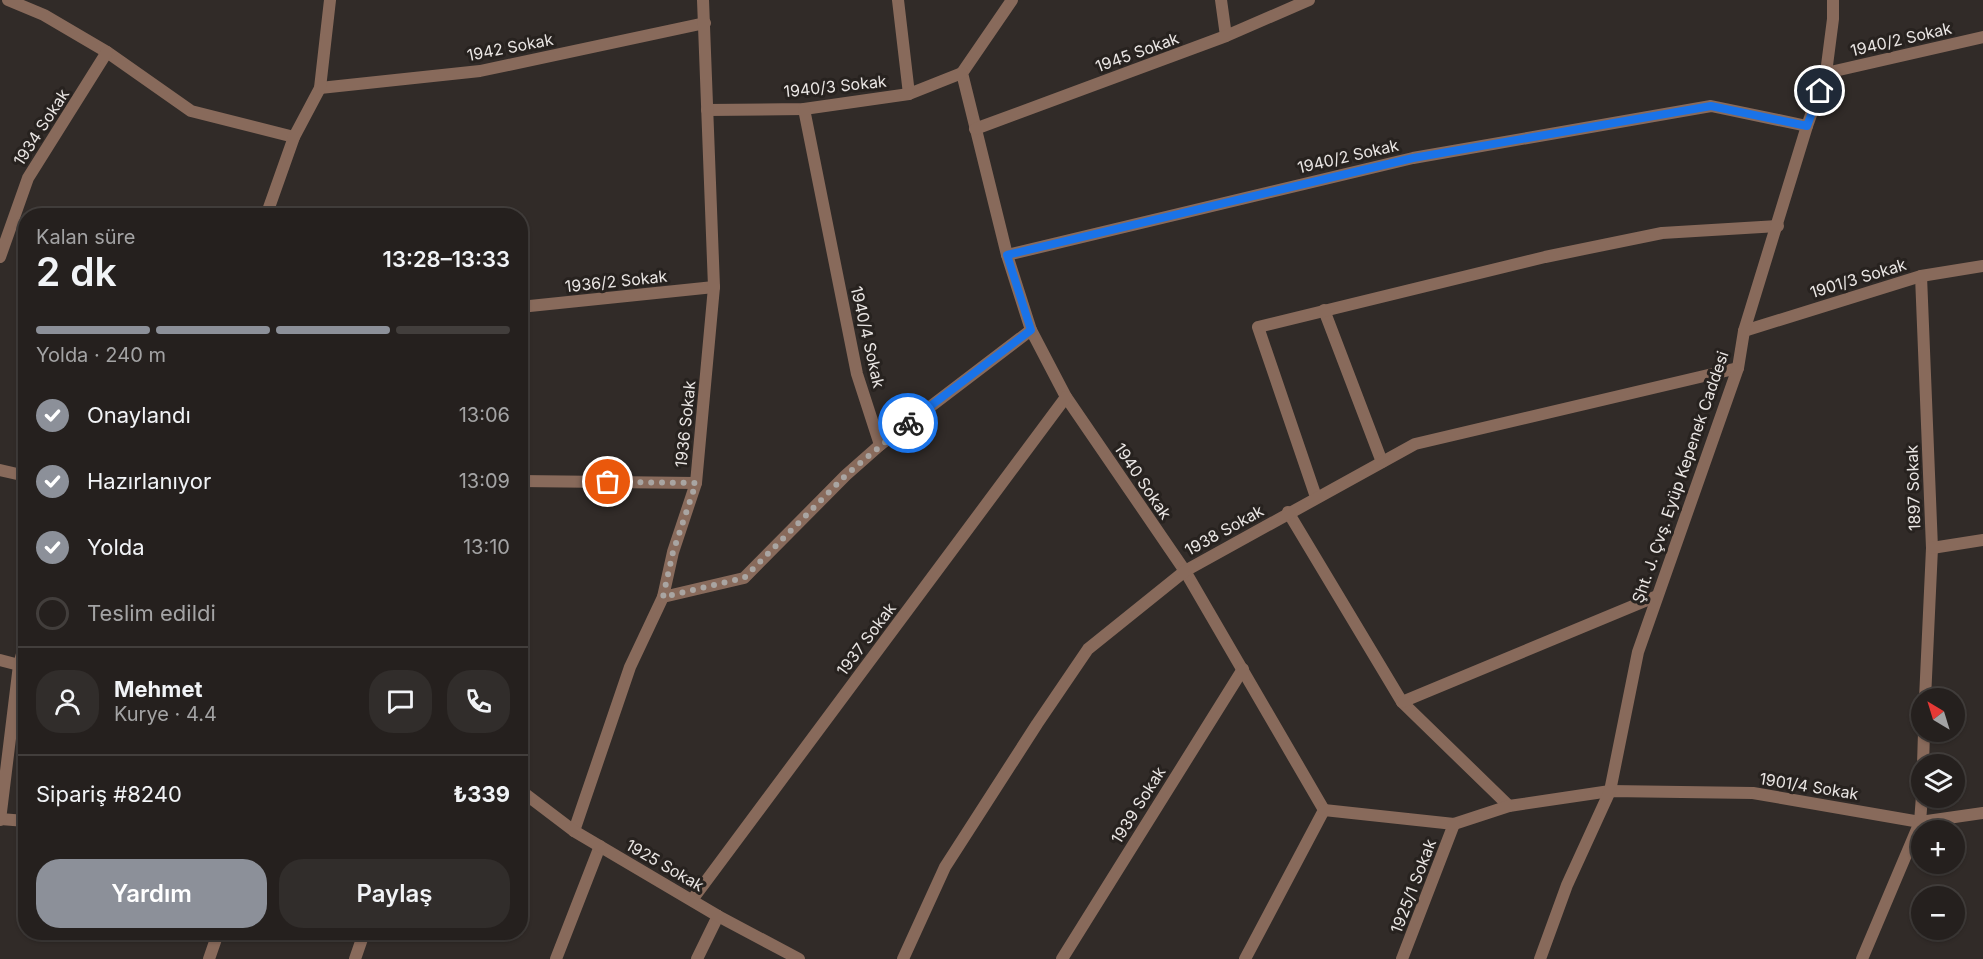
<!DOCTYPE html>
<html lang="tr">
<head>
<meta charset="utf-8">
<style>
	body { margin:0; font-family:Inter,sans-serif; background:#312d2b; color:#f1f3f6; height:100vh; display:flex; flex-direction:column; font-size:22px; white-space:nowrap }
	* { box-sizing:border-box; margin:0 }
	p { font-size:20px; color:#a3a3a4 }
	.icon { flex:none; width:33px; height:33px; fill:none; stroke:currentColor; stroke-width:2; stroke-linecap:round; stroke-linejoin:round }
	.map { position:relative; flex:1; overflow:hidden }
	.drawer { position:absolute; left:18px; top:208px; width:510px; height:732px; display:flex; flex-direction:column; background:#25201e; border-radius:24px; box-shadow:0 2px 4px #0004,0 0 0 2px #423e3c }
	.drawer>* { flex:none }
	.needle { width:39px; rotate:322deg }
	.buttons { position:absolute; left:1911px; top:688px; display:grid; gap:12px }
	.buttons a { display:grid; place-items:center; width:54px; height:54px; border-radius:50%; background:#25201e; box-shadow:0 2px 4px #0004,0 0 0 2px #423e3c; font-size:30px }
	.pin { position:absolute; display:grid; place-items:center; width:51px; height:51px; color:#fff; margin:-26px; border:3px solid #fff; border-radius:50%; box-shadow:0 2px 6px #0007 }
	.courier { position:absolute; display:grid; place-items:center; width:60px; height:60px; margin:-30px; border:4px solid #1a73e8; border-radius:50%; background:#fff; color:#222; box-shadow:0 2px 8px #0007 }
	.head em { font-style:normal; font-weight:600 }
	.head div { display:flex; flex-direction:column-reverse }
	.head { display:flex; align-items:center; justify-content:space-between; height:102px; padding:0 18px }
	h1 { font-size:39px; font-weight:600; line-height:45px }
	.bar { display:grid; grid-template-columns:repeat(4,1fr); gap:9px 6px; align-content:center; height:72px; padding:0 18px }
	.bar i { height:8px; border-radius:4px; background:#423e3c }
	.bar .current { background:#8c9099 }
	.bar p { grid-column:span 4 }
	.line { display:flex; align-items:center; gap:15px; padding:0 18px; border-top:2px solid #423e3c }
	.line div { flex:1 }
	.round { display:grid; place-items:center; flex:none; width:63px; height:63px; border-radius:24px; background:#312d2b }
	ol { padding:0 18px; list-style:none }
	li { display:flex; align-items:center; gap:18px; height:66px }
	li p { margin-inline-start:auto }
	li .icon { padding:6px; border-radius:50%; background:#8c9099; color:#fff; stroke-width:4 }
	li:last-child { color:#a3a3a4 }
	li i { width:33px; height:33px; border:3px solid #423e3c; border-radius:50% }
	.button { display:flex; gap:12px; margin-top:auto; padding:12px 18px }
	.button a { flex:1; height:69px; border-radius:24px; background:#8c9099; color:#fff; font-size:24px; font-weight:600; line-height:69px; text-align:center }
	.button a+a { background:#312d2b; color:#f1f3f6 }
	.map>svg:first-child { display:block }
</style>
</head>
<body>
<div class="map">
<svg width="1983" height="959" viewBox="0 0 1983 959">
	<rect width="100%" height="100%" fill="#312b28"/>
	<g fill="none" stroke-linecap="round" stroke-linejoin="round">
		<!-- minor -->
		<g stroke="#886a5b" stroke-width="12">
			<path d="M8 0 44 15 107 52 191 111 294 137"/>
			<path d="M898 0 909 94"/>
			<path d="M1012 0 962 73 1007 255 1031 330 1066 397 1185 571 1324 810 1245 959"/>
			<path d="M1221 0 1226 36"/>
			<path d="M1826 73 1983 37"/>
			<path d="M320 88 480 71 705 23"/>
			<path d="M707 110 804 109 909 94 962 73"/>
			<path d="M975 129 1226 36 1309 0"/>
			<path d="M266 216 294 137 320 88 330 0"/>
			<path d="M1007 255 1413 158 1711 106 1807 126"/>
			<path d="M0 257 28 178 107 52"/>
			<path d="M1921 276 1932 548 1925 699"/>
			<path d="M520 307 714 287"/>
			<path d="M1324 310 1382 462"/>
			<path d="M1744 331 1921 276 1983 266"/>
			<path d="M880 445 1031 330"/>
			<path d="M520 481 696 483"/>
			<path d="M1316 497 1258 327 1545 257 1662 233 1778 226"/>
			<path d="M1288 512 1402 702 1509 806"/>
			<path d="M1932 548 1983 540"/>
			<path d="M663 597 744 578 846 475 880 445 857 374 804 109"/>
			<path d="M0 660 19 665"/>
			<path d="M1402 702 1657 596"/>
			<path d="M1923 765 1924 732"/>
			<path d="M1324 810 1454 824 1509 806 1610 791 1753 793 1920 822 1983 813"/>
			<path d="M0 819 26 821"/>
			<path d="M0 820 19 665 26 639"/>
			<path d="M574 831 630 667 663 597 673 552 696 483 714 287 703 0"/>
			<path d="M692 900 1066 397"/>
			<path d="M209 959 218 933"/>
			<path d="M355 959 364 933"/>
			<path d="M556 959 600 846"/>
			<path d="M697 959 718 916"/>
			<path d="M903 959 945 867 1037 724 1088 649 1185 571 1415 444 1738 368"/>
			<path d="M1062 959 1243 669"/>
			<path d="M1402 959 1454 824"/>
			<path d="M1862 959 1920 822 1922 796"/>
		</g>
		<!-- tertiary -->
		<g stroke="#886a5b" stroke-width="12">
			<path d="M0 470 26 476"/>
			<path d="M520 790 574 831 718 916 799 959"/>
			<path d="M1540 959 1567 885 1610 791 1638 652 1738 368 1744 331 1807 126 1826 73 1833 19V0"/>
		</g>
	</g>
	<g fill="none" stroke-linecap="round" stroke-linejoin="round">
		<!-- done -->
		<path stroke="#a9a5a2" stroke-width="6" stroke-dasharray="0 10.8" d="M608 482 696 483 673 552 663 597 744 578 846 475 908 423"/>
		<!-- route -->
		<path stroke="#1a73e8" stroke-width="8" d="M908 423 1031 330 1007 255 1413 158 1711 106 1807 126 1820 91"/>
	</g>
	<g text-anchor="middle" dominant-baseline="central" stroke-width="6" stroke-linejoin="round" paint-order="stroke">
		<!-- street labels -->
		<g font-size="16" fill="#eae6e4" stroke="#27221f">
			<text transform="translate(1901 39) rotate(-13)">1940/2 Sokak</text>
			<text transform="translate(510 47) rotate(-11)">1942 Sokak</text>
			<text transform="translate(1137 52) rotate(-20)">1945 Sokak</text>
			<text transform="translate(835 86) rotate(-6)">1940/3 Sokak</text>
			<text transform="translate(41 127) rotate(-57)">1934 Sokak</text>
			<text transform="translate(1348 156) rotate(-13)">1940/2 Sokak</text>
			<text transform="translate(1858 278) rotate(-17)">1901/3 Sokak</text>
			<text transform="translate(616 281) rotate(-6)">1936/2 Sokak</text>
			<text transform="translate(868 337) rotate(77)">1940/4 Sokak</text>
			<text transform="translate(685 424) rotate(-84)">1936 Sokak</text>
			<text transform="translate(1680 477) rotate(-71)">Şht. J. Çvş. Eyüp Kepenek Caddesi</text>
			<text transform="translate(1143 481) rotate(56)">1940 Sokak</text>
			<text transform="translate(1913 488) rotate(-92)">1897 Sokak</text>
			<text transform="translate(1224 530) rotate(-29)">1938 Sokak</text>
			<text transform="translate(866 639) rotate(-53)">1937 Sokak</text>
			<text transform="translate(1809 786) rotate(9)">1901/4 Sokak</text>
			<text transform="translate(1138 805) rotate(-58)">1939 Sokak</text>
			<text transform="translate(665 865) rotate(30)">1925 Sokak</text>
			<text transform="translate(1413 886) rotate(-69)">1925/1 Sokak</text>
		</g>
	</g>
</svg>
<div class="buttons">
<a><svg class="needle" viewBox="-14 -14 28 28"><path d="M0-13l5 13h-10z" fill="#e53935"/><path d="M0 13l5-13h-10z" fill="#a3a3a4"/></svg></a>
<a><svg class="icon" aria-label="layers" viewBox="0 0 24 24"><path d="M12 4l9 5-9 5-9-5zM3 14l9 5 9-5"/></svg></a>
<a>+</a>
<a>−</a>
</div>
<div class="pin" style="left:608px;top:482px;background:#ea580c"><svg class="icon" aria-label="bag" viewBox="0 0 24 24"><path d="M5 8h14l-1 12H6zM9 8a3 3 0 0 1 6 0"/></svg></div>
<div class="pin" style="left:1820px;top:91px;background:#1f2937"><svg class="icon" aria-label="home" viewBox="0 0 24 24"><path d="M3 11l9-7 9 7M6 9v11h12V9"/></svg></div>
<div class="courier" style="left:908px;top:423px"><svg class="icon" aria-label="bike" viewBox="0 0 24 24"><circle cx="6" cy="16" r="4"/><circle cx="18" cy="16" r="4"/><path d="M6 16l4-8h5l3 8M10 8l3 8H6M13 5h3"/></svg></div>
<section class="drawer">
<div class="head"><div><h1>2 dk</h1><p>Kalan süre</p></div><em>13:28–13:33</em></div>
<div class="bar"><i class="current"></i><i class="current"></i><i class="current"></i><i></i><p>Yolda · 240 m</p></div>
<ol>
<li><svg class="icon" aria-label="check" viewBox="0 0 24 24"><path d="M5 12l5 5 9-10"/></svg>Onaylandı<p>13:06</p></li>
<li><svg class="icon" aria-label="check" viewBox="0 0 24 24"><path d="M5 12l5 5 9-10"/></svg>Hazırlanıyor<p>13:09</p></li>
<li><svg class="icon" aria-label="check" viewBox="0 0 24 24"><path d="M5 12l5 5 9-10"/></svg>Yolda<p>13:10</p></li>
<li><i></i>Teslim edildi</li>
</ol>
<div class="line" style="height:108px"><a class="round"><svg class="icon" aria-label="person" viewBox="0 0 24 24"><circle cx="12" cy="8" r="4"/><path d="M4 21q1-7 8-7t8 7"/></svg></a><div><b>Mehmet</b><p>Kurye · 4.4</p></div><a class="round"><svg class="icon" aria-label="chat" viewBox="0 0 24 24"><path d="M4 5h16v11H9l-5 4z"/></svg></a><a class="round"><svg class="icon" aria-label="phone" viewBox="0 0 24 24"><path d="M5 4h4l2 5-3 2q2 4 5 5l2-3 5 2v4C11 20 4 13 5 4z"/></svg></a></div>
<div class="line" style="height:78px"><div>Sipariş #8240</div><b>₺339</b></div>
<div class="button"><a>Yardım</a><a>Paylaş</a></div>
</section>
</div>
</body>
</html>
